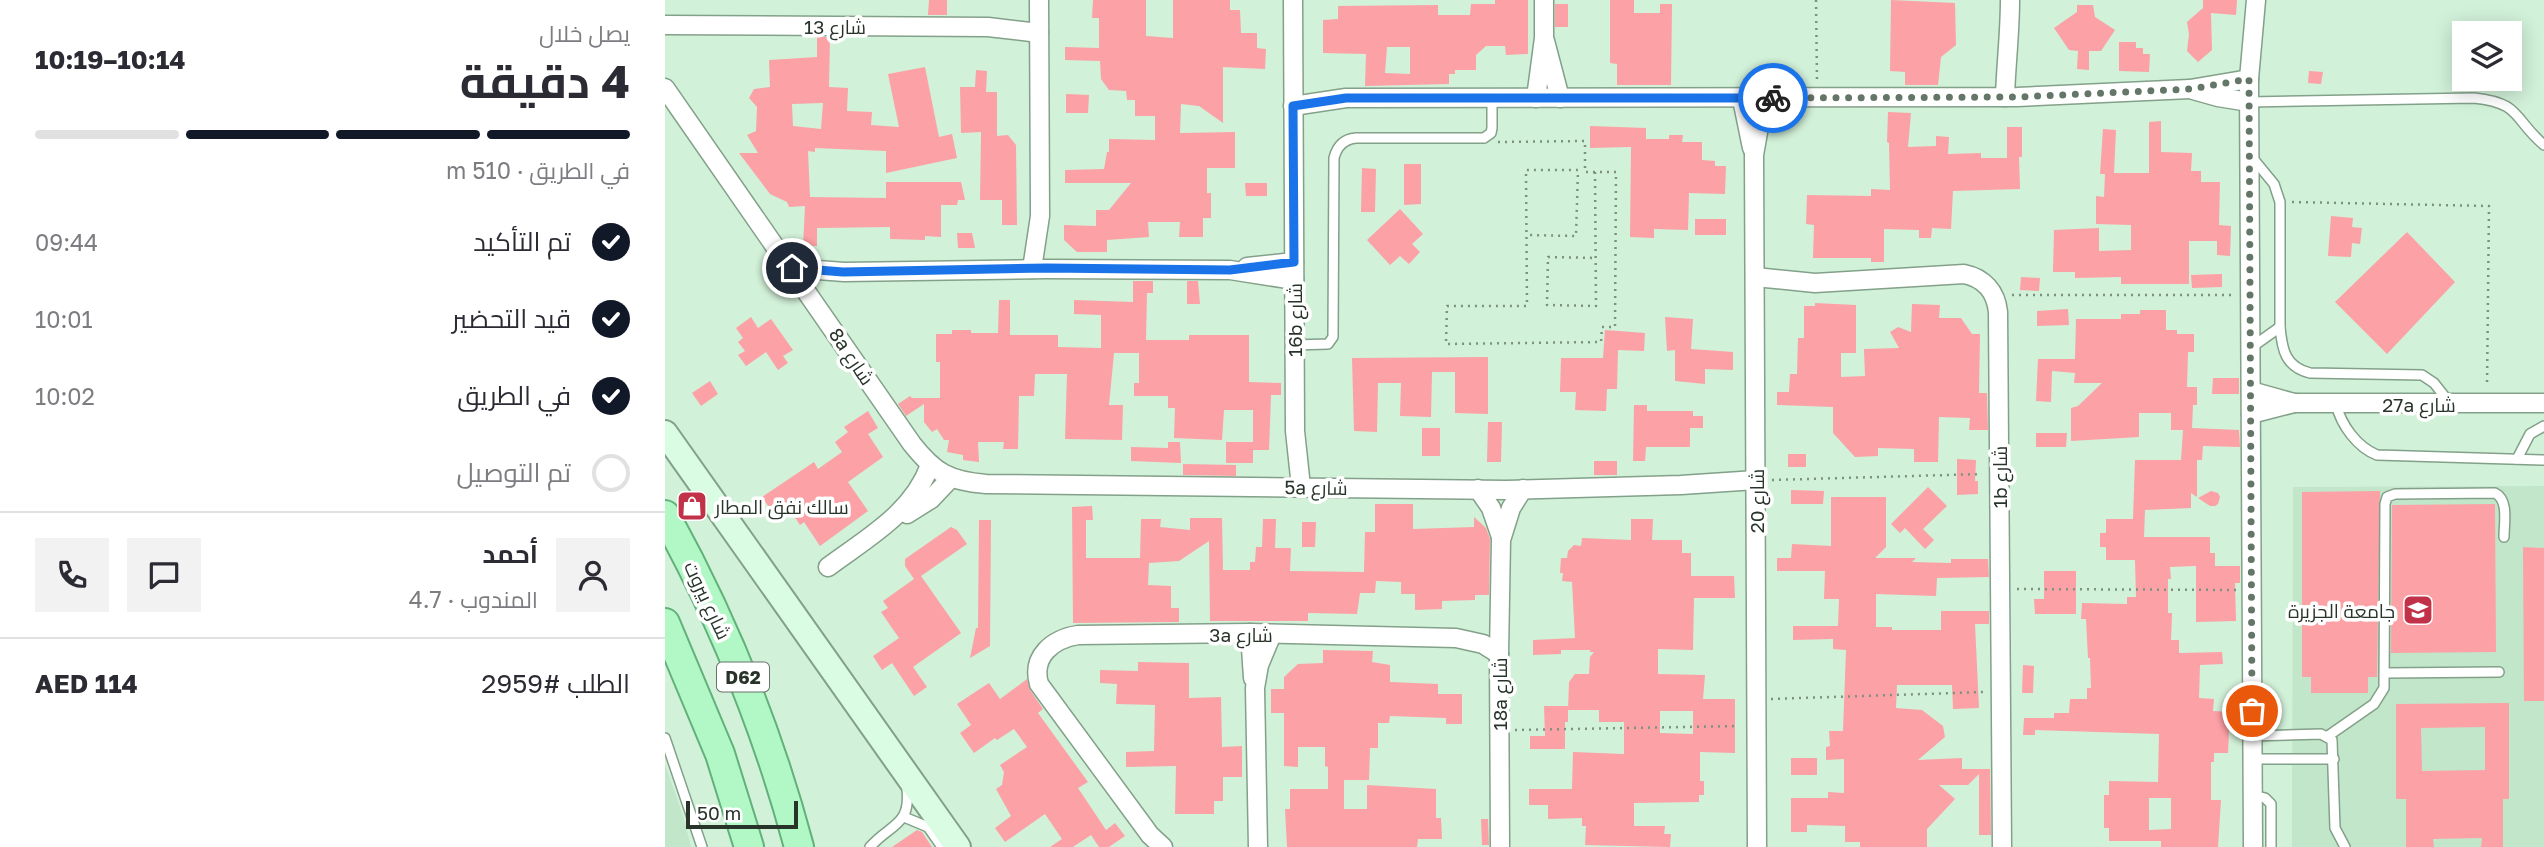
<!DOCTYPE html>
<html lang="ar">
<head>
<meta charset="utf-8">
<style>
	body { margin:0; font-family:"Golos Text",Cairo,sans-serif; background:#f2f2f3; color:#2b2b33; direction:rtl; height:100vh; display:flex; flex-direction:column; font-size:26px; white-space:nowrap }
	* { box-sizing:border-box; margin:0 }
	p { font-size:23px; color:#7c7c81 }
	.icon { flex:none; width:38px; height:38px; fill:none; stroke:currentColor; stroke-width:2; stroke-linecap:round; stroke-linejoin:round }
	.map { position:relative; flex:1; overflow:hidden; direction:ltr }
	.panel { display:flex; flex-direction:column; background:#fff; width:665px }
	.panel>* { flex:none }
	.tools { position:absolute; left:1787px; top:21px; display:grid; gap:14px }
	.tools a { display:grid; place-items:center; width:70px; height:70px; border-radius:0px; background:#fff; box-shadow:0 4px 18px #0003; font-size:35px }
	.scale { position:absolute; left:21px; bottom:18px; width:112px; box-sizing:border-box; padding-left:7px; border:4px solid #28342a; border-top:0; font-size:19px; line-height:24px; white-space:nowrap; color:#28342a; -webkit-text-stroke:5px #fff; paint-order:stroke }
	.pin { position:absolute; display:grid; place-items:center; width:60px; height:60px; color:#fff; margin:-30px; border:4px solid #fff; border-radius:50%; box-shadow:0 2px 7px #0007 }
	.courier { position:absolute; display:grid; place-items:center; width:70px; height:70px; margin:-35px; border:5px solid #1a73e8; border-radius:50%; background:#fff; color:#222; box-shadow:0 2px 9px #0007 }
	.headline em { font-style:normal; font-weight:700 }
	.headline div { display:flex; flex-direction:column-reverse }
	.headline { display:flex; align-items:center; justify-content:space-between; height:119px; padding:0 35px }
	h1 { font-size:46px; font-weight:700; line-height:52px }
	.bar { display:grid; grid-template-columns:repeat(4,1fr); gap:10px 7px; align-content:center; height:84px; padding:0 35px }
	.bar i { height:9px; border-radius:5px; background:#e1e1e2 }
	.bar .current { background:#111827 }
	.bar p { grid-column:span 4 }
	.line { display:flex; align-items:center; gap:18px; padding:0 35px; border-top:2px solid #e1e1e2 }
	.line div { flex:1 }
	.round { display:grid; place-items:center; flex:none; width:74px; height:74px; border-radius:0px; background:#f2f2f3 }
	ol { padding:0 35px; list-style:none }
	li { display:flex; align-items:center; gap:21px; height:77px }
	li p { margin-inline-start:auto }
	li .icon { padding:7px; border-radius:50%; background:#111827; color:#fff; stroke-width:4 }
	li:last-child { color:#7c7c81 }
	li i { width:38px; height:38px; border:4px solid #e1e1e2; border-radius:50% }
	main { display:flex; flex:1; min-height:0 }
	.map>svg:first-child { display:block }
</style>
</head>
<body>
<main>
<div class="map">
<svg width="1879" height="847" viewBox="0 0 1879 847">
	<rect width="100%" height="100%" fill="#d2f1d9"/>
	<!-- built -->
	<g fill="#c2e6ca">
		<path d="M1879 486V847H1627L1628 487Z"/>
		<path d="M0 764 19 819 26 847H0Z"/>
	</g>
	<!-- building -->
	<g fill="#fca1a5" fill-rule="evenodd">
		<path d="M264 0H282V15H263Z"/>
		<path d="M428 0H481V36L508 38V0H565V10H575L576 33H592V48L601 49 600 69 558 67V123L534 106 516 104 515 133 570 132V168H542V193H546V218H538V237H514L515 222H483L484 237 442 240V252H412L399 240V225L431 226V210H444L466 183H400V170L439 169 442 152H444V139L490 140V116H470V100H462L461 91 444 90 436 79 435 61 400 60V47L434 48V18H427Z"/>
		<path d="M830 0H863V54L841 55 840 46H821L811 55V70H790V74H784V84L700 86 701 54 658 53V20L673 19V6L773 5V15H805L806 4H830ZM722 47H745V74L720 73Z"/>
		<path d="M945 0H969V13H995V4H1007L1006 85H952V64L945 63Z"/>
		<path d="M1226 0 1290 3 1291 45 1276 57 1273 85H1240V72L1225 71Z"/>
		<path d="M1538 0H1572L1571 15 1546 13 1547 50 1533 62 1522 51 1524 34 1522 22 1538 8Z"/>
		<rect x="890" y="4" width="13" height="23"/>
		<path d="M1412 5H1428L1430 17 1450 30 1436 51H1424V70L1412 69 1413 51 1404 50 1389 28 1412 12Z"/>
		<path d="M152 37H165L164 87 183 88 182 111 207 112 206 125 234 127 223 74 260 67 274 137 287 134 292 158 221 173V151L150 148V152L143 151 145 197 221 198V182H296L300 200H293L292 205H276V237L260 236V240L225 239V227L152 228V246H138L140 206 124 207 122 202 105 194 74 153H93L82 135 91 131 92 107 84 98 89 89 105 87 104 60 152 57ZM158 103 156 129 128 126 127 104Z"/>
		<path d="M1454 42H1471V48H1478V54H1485L1484 72 1454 71Z"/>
		<path d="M311 70 322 71 321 92H332V136L343 135 351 145 352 225H337V200H315L316 132 296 133 295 87H310Z"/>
		<path d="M1644 71 1658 72 1656 84 1643 83Z"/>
		<path d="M401 94 424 95 423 113H401Z"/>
		<path d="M1223 112 1246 113 1243 147 1271 146V136L1284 137 1283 154 1316 153V158H1342V127H1357V157H1354L1355 189 1288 191 1286 229 1267 228 1266 238H1254V230L1219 229V262H1206V258H1148L1149 225 1141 224 1142 195 1206 196V189L1225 190 1224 143 1222 142Z"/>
		<path d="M1496 121V152L1527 153 1526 171H1536V182H1555L1554 225 1566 226 1565 256 1552 255V241H1524V284H1456V277L1410 278V272H1388L1389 230 1434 228V251L1466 250V225L1431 224V196L1439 197 1440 174H1435L1438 129 1451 130 1449 173H1484V122Z"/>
		<path d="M925 126 981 128V139H1004V135H1018L1017 142H1037V160L1050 161V166H1061L1060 194 1024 193 1023 230 989 229V238L965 237 966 147 925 148Z"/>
		<path d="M739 164H756V204L739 205Z"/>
		<path d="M697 168 711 169 710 212H696Z"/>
		<path d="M580 183H602V196H581Z"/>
		<path d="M735 209 758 234 747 244 755 252 744 264 735 256 725 265 702 240Z"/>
		<path d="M1666 216 1688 218 1687 227 1697 228 1695 244 1687 243 1686 257 1663 256Z"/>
		<rect x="1030" y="219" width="31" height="16"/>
		<path d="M1742 232 1790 282 1722 354 1670 302Z"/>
		<path d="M292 233H307L310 248H293Z"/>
		<path d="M1557 274V287L1527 288 1526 275Z"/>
		<path d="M1356 277 1375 278 1374 291 1355 290Z"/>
		<path d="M468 281H488V293H482L481 340H524V335H584V382L616 383V395H606L604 450H588V463H561V442H588V410H559L557 440 509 438 510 408H503V396H469V383H474V353H449L444 405H458L457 440 400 439 402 374H370L369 396H354L353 449H338L339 442H313L314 462 298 460V455L282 452 284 440H279L272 429 267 432 259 422V404L241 416 233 404 245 396 247 398H275V362H271V334H287V330H306V333H333L334 300H345V335H393V347L436 348V315L409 314V300L468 302Z"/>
		<path d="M522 281H533L535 304H522Z"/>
		<path d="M1150 303 1191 305V353H1176V377L1200 376 1199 349 1234 348 1225 332 1233 327 1246 332 1247 304 1275 305 1274 318H1296L1307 334H1315L1314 393H1322L1323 430H1304L1305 418 1274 417 1273 462H1249V449L1213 448V456L1190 457 1168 433V407L1112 405V392H1124L1125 374H1132L1133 338H1139V306H1150Z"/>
		<path d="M1403 309 1404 325 1372 326V311Z"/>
		<path d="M1475 310H1501V330H1512V334H1529V352H1523L1522 387H1532V405H1528L1527 428 1574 430 1575 447 1538 446 1537 460H1532V497L1526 493V508L1480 510 1479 537H1545V553H1550V566H1575V583H1570L1571 621 1531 622V566L1505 567 1506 579H1503V613H1507L1506 640H1514V653L1557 652 1558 664 1535 665 1534 698 1549 699 1548 711 1565 712 1563 753H1549V762H1546V800H1556L1553 847H1496V841H1444V828H1439V795H1444V781L1493 782 1494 734 1370 730V735H1358L1359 718H1389V713H1404L1405 699H1422V688H1426L1425 658H1423L1421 619H1416L1417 603 1462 604V597H1471L1470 560H1441V547H1435V533H1441V519H1468L1470 460H1516L1518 430H1506V413H1474V437L1406 441V408L1413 406 1437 383H1409L1410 373 1387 371 1386 402 1371 401 1373 359H1410L1411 319H1456V314H1475ZM1484 798H1506V829L1484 830Z"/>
		<path d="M86 317 93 328 106 319 128 350 118 356 123 363 113 370 101 352 81 366 73 355 80 351 73 342 78 338 71 328Z"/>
		<path d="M1000 317 1028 319 1026 349 1068 352V370L1040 369V384L1010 381V350L1002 351Z"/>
		<path d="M940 330 980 333 979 351 953 350 952 389H942L941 411 910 410 911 392H895L896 358H938Z"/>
		<path d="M823 357V414L790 413V372H767L766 417 735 416 736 383H713L712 432 689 431 687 358Z"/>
		<path d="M1548 378H1574V394H1547Z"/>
		<path d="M45 381 53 394 36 406 27 393Z"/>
		<path d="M969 405H982V411H1028V416H1038V428H1025V447H981L980 461H968Z"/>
		<path d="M203 411 213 428 203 434 218 457 183 482 203 511 155 546 139 522 135 525 121 504 108 513 97 497 149 462 153 469 177 452 170 442 183 432 179 427Z"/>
		<path d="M823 422H837L836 462H822Z"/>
		<rect x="757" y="428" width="18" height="28"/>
		<path d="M1371 433H1402L1401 447H1371Z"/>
		<path d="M503 442H515L516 463 466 461V447L503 448Z"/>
		<rect x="1123" y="454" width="18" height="13"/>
		<path d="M1292 459 1311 460 1310 481H1313V494L1292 495Z"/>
		<rect x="929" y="461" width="23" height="14"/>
		<path d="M518 464 571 465V476L518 475Z"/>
		<path d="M1263 487 1282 506 1258 529 1269 540 1260 549 1240 528 1235 533 1226 524Z"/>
		<path d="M1126 490 1159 491 1158 504H1126Z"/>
		<path d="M1546 491 1553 493 1555 497 1553 504 1550 506H1545L1533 498Z"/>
		<path d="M1715 491 1712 677H1703V693H1646V677H1637V492Z"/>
		<path d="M1166 497H1221V547L1210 558H1251L1247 562 1286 563V559H1323L1324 577 1272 578 1271 596 1211 594V627H1227V630H1276V611H1324V624H1310L1314 708 1288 709 1287 685H1232L1231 708 1257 710 1278 726 1280 737 1253 760 1297 758V769H1325L1326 835H1314V774L1303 785H1274L1290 799 1262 829V847H1195V842H1180V826L1142 825V832H1126V798H1163V792L1179 793V759L1161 760V747L1165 746 1164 731H1178L1181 650 1168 649V639L1128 640V626H1173L1174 599H1159L1160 571H1112V558H1126L1127 544 1166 546Z"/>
		<path d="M710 504H748V529L809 527V517L821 528 825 539 824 595H810V600L777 601V609L750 610V594H736V582L711 581 710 593H695L692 614 643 613V621H545L544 541 514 561 484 563 483 585 506 586V608H514V622L408 623 407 507 427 506 428 520H421V558H475L476 519H496L495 527 525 530V518H557L558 570H585V562H590L591 547H597L598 519H611L610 548H626L625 571 699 572 700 532H710Z"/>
		<path d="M1830 504 1831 652 1726 653 1727 505Z"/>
		<path d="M966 519H988L987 540H1017V553H1026V576H1069L1070 598H1029L1028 650 993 649V674L1040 675 1038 699H1070V753L1035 752V781H1039V795H1034V802L969 803V826H1000L999 834H1006L1005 847 920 845 921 826H917V818L883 819V805H864V789H907L908 752 959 754V722H934V710H903L904 682 910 674H924L925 657 929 652H925V650H896V654L868 655V640L910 638 907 582 897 581 898 573H895L896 558H902L903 551 909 545 916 546 917 538 966 540ZM995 711H1028V734L995 733Z"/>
		<path d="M314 520H326L325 646 305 658 311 628H313Z"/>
		<path d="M637 522H651L650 547H637Z"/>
		<path d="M286 527 292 530 302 544 256 576 296 633 248 667 262 687 249 696 227 663 217 670 208 656 234 638 216 612 223 608 218 601 249 579 240 566V559Z"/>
		<path d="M1858 547 1879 548V701H1859Z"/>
		<path d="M1379 571H1411V614H1370L1369 599H1379Z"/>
		<path d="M658 650 708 651 707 662 725 665V682L773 684V694H797V724H781V718L725 716 724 723H713V748H705L704 780H679V809H702V785L771 789V818H776L777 839H753L752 847H622L620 809H625V789H663V767L660 766V747H633V767L619 766V713H606V689H619V677L633 664 658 663Z"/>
		<path d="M473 662 524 663V698L556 697 557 747 577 746V777H558V801H549V814H510L511 766 461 767V752L489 751 490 705 451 704 452 684 435 683V670L473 671Z"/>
		<path d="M1358 665 1369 666 1368 693H1357Z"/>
		<path d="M362 679 365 690 378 709 373 713 423 782 413 788 441 830 450 823 460 836 444 847H434L426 835 408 847H385L397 839 380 814 340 842 330 828 346 816 331 789 337 785 339 772 335 765 362 747 349 729 332 740 330 738 309 753 295 733 306 725 292 704 324 683 335 699Z"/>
		<path d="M1844 703V799H1838V847H1816L1817 838 1768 839 1769 847H1741V799H1731V704ZM1820 727V770L1757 771 1756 728Z"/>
		<path d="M879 706H903V722H900V749H865V736H880Z"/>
		<rect x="1126" y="758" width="26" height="17"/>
		<path d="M816 819H823L824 845H817Z"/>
		<path d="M252 830 257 832 267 847H227Z"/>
	</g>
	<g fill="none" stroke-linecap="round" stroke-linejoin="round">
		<!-- service casing -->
		<g stroke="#83a089" stroke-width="12">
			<g id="service">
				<path d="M1584 102 1809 98C1857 103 1848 119 1879 145"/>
				<path d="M1586 156 1609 184 1615 202V327C1617 349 1620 367 1645 373L1757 375 1769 383 1784 402"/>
				<path d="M629 345 663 344 668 337 669 158C672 146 679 139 691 138H819L826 133 827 128V98"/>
				<path d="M1587 347 1615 327"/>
				<path d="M1671 404C1676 425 1692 447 1712 455L1879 460"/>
				<path d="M1852 459 1865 434 1879 426"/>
				<path d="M1721 673 1834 672"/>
				<path d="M1587 736 1656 734 1667 740 1670 828 1680 847"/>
				<path d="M1663 736 1709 704 1719 688 1720 504 1722 497 1730 494 1830 493C1844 500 1839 523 1839 537"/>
				<path d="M0 738 37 847"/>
				<path d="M1587 759H1669"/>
				<path d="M1588 795 1600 798 1606 804V847"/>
				<path d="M239 817 263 827 277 847"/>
				<path d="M205 847C225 824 246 826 242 789"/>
			</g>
		</g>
		<!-- minor casing -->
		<g stroke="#83a089" stroke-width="21">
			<g id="minor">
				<path d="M628 0 630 431 636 487"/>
				<path d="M0 25 323 27 374 33"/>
				<path d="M880 41 895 98"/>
				<path d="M0 88 247 444C270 473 284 481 321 484L841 490 1016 485 1091 480"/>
				<path d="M1528 90 1553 97 1584 102"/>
				<path d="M1340 97C1341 64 1345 33 1345 0"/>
				<path d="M871 98 879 38V0"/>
				<path d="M1077 99 1087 148"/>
				<path d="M628 106 681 98 1352 97 1525 89 1584 79"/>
				<path d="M582 267 629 262"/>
				<path d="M127 268 179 272 382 269 565 270 629 280"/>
				<path d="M367 269 375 216 374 0"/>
				<path d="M1090 277 1150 283 1299 274C1319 278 1331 292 1333 312L1337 847"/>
				<path d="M1586 391 1629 403H1879"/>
				<path d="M1586 414 1629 403"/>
				<path d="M813 489 826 508 836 537"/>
				<path d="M242 514 266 499 285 479"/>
				<path d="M163 567C202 538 248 513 265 465"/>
				<path d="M585 633 588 678"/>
				<path d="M498 847 485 835 374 684C366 656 388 639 413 635L585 633 791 638 818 644 834 654"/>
				<path d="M593 847 590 688 594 665 607 634"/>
				<path d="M835 847 834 654 836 540 846 508 858 489"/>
				<path d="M1092 847 1089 155 1099 99"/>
				<path d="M1588 847 1584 79 1591 0"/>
			</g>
		</g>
		<!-- secondary casing -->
		<g stroke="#83a089" stroke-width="28">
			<path id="secondary" d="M0 433 293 847"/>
		</g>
		<!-- primary casing -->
		<g stroke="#61b178" stroke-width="32">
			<g id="primary">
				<path d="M0 515C58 620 103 731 134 847"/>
				<path d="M0 623 55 754 84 847"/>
			</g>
		</g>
		<!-- path -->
		<g stroke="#7c9180" stroke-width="2.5" stroke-dasharray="2 5" stroke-linecap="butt">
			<path d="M1151 0 1152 80"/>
			<path d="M833 142 920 141V172H951L950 327H937L936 342 781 344 782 306H862L861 170H913L911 236 862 235"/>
			<path d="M930 172 931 306 882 305 883 257 931 258"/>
			<path d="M1627 202 1824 206 1822 387"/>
			<path d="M1347 295H1568"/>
			<path d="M1107 480 1317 474"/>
			<path d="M1352 589 1572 590"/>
			<path d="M1106 699 1319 692"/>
			<path d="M850 730 1074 726"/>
		</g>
		<!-- service -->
		<use href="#service" stroke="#fff" stroke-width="9"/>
		<!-- minor -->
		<use href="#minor" stroke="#fff" stroke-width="18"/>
		<!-- secondary -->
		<use href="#secondary" stroke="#d9fce3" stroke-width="24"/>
		<!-- primary -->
		<use href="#primary" stroke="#b2f8c7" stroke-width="28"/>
	</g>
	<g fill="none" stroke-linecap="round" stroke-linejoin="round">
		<!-- done -->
		<path stroke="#647667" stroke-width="7" stroke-dasharray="0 12.6" d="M1108 98 1352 97 1525 89 1584 79 1587 711"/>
		<!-- route -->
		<path stroke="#1a73e8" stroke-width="9" d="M127 268 178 272 382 268 565 270 629 262 628 106 681 98H1108"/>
	</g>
	<!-- icons -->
	<defs>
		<g id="shop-square" transform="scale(1.575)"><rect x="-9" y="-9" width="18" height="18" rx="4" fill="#c13148" stroke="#fff"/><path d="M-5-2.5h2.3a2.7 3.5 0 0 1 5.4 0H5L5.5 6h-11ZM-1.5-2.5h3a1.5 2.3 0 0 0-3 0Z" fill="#fff"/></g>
		<g id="university-square" transform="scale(1.575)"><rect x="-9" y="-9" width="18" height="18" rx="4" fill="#c13148" stroke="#fff"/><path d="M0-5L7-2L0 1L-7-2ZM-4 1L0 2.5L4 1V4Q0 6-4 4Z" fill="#fff"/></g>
	</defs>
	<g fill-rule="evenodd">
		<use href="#shop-square" x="27" y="506"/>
		<use href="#university-square" x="1753" y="610"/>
	</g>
	<g text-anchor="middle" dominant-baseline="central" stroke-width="7" stroke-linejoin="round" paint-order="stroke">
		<!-- shield labels -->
		<rect fill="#fff" stroke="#68716a" stroke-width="2" x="52" y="662.5" width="52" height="29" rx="5"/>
		<g font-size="18" font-weight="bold" fill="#28342a">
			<text x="78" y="677">D62</text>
		</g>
		<!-- street labels -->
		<g font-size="19" fill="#28342a" stroke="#fff">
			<text x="170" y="26">شارع 13</text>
			<text transform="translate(629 320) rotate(-90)">16b شارع</text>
			<text transform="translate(187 356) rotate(56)">8a شارع</text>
			<text x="1754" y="404">27a شارع</text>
			<text transform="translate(1334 477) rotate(-90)">1b شارع</text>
			<text transform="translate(651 487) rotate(1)">5a شارع</text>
			<text transform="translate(1091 501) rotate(-90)">شارع 20</text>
			<text transform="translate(43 600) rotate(65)">شارع بيروت</text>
			<text x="576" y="634">3a شارع</text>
			<text transform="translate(834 694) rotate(-90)">18a شارع</text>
		</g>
		<!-- poi labels -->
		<g font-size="19" fill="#28342a" stroke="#fff" text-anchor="start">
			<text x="50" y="506">سالك نفق المطار</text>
			<text x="1730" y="610" text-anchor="end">جامعة الجزيرة</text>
		</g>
	</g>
</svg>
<div class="tools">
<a><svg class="icon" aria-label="layers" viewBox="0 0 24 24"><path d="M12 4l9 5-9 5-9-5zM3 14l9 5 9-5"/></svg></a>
</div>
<div class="scale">50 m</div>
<div class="pin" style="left:1587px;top:711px;background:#ea580c"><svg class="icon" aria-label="bag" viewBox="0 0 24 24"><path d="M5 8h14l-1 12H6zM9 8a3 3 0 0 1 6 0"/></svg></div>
<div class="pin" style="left:127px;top:268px;background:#1f2937"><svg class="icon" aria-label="home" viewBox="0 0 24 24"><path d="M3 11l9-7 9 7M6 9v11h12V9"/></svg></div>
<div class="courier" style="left:1108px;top:98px"><svg class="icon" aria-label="bike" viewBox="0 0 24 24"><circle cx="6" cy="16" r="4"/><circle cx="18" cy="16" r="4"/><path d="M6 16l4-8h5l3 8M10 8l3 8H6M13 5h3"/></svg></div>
</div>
<section class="panel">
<div class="headline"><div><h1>4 دقيقة</h1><p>يصل خلال</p></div><em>10:14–10:19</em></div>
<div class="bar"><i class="current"></i><i class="current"></i><i class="current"></i><i></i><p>في الطريق · 510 m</p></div>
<ol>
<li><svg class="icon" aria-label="check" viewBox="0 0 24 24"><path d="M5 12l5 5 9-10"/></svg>تم التأكيد<p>09:44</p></li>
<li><svg class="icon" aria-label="check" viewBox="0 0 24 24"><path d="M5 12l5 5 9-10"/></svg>قيد التحضير<p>10:01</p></li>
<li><svg class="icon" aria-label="check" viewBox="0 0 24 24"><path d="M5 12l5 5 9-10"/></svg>في الطريق<p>10:02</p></li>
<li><i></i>تم التوصيل</li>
</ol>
<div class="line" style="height:126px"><a class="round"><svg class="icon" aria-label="person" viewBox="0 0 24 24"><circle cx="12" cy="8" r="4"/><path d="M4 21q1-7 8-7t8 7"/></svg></a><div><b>أحمد</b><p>المندوب · 4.7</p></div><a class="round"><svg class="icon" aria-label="chat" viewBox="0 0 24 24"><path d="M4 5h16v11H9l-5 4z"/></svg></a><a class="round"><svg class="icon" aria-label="phone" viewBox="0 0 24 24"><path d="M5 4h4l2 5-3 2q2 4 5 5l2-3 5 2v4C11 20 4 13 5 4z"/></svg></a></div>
<div class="line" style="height:91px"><div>الطلب #2959</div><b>AED 114</b></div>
</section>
</main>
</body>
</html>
